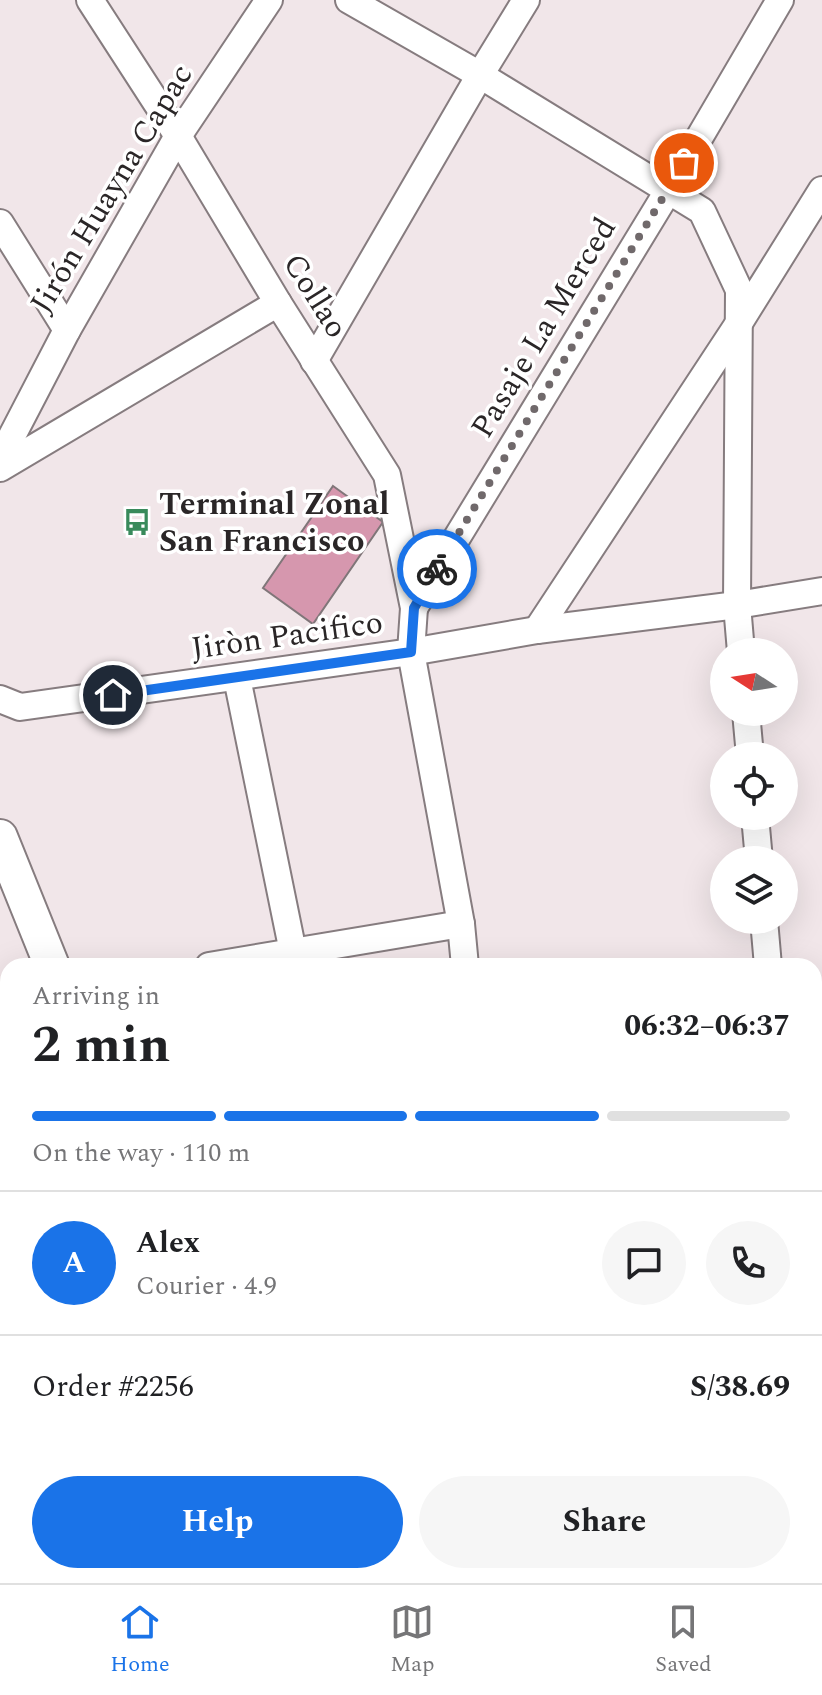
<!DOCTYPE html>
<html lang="en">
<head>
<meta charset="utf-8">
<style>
	body { margin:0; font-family:Spectral,serif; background:#f6f6f6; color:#202124; height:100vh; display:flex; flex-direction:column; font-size:30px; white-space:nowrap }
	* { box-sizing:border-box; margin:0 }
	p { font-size:26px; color:#757577 }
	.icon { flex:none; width:44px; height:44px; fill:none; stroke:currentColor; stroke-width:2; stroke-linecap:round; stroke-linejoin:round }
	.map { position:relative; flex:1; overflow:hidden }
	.details { position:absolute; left:0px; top:958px; width:822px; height:626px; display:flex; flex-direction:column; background:#fff; border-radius:24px 24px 0 0; box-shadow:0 8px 32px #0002 }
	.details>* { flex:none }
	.needle { width:52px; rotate:282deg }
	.buttons { position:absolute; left:710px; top:638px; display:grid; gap:16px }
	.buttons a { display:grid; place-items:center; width:88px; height:88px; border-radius:50%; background:#fff; box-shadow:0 8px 32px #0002; font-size:40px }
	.pin { position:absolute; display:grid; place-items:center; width:68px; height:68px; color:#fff; margin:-34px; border:4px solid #fff; border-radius:50%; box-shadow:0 2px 8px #0007 }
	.courier { position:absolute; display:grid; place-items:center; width:80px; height:80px; margin:-40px; border:6px solid #1a73e8; border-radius:50%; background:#fff; color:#222; box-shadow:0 2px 10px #0007 }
	.overview em { font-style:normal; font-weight:700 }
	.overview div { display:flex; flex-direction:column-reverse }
	.overview { display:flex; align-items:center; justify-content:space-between; height:136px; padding:0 32px }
	h1 { font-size:52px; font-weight:700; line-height:60px }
	.bar { display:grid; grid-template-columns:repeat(4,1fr); gap:12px 8px; align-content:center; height:96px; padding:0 32px }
	.bar i { height:10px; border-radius:6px; background:#e0e0e0 }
	.bar .selected { background:#1a73e8 }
	.bar p { grid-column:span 4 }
	.line { display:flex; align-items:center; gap:20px; padding:0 32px; border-top:2px solid #e0e0e0 }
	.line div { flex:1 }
	.round { display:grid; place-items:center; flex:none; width:84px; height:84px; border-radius:42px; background:#f6f6f6 }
	.action { display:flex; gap:16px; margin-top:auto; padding:16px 32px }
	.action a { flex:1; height:92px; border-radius:48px; background:#1a73e8; color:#fff; font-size:32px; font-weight:700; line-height:92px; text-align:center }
	.action a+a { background:#f6f6f6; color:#202124 }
	.tab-bar { display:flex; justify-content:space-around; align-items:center; height:112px; border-top:2px solid #e0e0e0; background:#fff; font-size:22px; color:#757577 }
	.tab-bar a { display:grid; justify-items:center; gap:4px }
	.tab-bar .selected { color:#1a73e8 }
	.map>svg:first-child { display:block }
</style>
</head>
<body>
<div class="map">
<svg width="822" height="1583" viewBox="0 0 822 1583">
	<rect width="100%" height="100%" fill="#f1e6e9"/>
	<!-- building -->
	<path fill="#d697ae" stroke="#807679" stroke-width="2" d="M333 486 383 522 313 624 263 588Z"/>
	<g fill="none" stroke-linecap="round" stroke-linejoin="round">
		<!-- minor casing -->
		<g stroke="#867c7f" stroke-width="30">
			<g id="minor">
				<path d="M90 0 178 136 278 303 387 475 414 608 411 652 461 924 465 966"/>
				<path d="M349 0 480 75 702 211 739 290 737 605 741 652"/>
				<path d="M0 223 67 330"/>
				<path d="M314 361 480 75 526 0"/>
				<path d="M0 459 67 330 178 136 269 0"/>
				<path d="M0 468 278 303"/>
				<path d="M414 608 668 191 780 0"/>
				<path d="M537 630 739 323 822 190"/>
				<path d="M237 678 293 952"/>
				<path d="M0 699 20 707 411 652 537 630 737 605 822 591"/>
				<path d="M746 712 750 756"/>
				<path d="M755 816 759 860"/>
				<path d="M764 920 768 966"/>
				<path d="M209 966 461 924"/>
				<path d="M814 999 822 998"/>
				<path d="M0 1146 8 1142"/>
				<path d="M814 1298 822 1297"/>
				<path d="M0 1343 8 1360"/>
				<path d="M814 1456 822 1454"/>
				<path d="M108 1576 111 1583"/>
				<path d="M562 1576 564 1583"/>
				<path d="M781 1576 782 1583"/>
			</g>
		</g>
		<!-- tertiary casing -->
		<g stroke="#867c7f" stroke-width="38">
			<g id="tertiary">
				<path d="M0 837 52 966"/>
				<path d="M307 1576 310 1583"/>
			</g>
		</g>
		<!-- minor -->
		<use href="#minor" stroke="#fff" stroke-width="26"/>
		<!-- tertiary -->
		<use href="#tertiary" stroke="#fff" stroke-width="34"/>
	</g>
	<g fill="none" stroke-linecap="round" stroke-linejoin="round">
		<!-- done -->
		<path stroke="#70696b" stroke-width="8" stroke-dasharray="0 14.4" d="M437 569 684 163"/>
		<!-- route -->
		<path stroke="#1a73e8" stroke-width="10" d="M113 695 411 652 414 608 437 569"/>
	</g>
	<!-- icons -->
	<defs>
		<g id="bus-bare" transform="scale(2.16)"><path d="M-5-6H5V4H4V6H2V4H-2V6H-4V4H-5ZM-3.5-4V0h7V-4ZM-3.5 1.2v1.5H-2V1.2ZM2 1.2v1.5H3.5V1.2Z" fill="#398a5b" stroke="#fff" stroke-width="2.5" paint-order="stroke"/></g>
	</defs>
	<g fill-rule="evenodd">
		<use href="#bus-bare" x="137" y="522"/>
	</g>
	<g text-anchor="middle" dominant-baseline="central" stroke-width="7" stroke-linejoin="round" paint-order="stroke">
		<!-- street labels -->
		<g font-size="32" fill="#2a2627" stroke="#fff">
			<text transform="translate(112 189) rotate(-59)">Jirón Huayna Capac</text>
			<text transform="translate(315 296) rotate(58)">Collao</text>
			<text transform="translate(544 328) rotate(-59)">Pasaje La Merced</text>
			<text transform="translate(287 636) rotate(-8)">Jiròn Pacifico</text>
		</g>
		<!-- poi labels -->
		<g font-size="32" font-weight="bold" fill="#2a2627" stroke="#fff" text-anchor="start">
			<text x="159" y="504">Terminal Zonal<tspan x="159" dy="37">San Francisco</tspan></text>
		</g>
	</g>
</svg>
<div class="buttons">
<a><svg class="needle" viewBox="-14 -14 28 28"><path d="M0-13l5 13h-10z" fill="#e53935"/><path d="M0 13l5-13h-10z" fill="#757577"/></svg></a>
<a><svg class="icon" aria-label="locate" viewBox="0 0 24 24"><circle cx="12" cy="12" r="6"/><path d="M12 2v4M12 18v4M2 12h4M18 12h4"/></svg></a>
<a><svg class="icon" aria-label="layers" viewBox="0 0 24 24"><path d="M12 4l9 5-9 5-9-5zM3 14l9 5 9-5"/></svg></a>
</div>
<div class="pin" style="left:684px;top:163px;background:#ea580c"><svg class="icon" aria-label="bag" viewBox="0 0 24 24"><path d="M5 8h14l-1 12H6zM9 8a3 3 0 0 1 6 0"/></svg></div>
<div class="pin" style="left:113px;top:695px;background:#1f2937"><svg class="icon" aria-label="home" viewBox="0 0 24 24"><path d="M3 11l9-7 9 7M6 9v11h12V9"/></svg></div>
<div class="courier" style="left:437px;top:569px"><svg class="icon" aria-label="bike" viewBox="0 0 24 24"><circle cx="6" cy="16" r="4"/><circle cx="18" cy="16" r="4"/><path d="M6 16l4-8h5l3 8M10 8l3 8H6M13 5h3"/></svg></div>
<section class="details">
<div class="overview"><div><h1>2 min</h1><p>Arriving in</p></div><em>06:32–06:37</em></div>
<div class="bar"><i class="selected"></i><i class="selected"></i><i class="selected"></i><i></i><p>On the way · 110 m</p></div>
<div class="line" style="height:144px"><b class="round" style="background:#1a73e8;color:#fff">A</b><div><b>Alex</b><p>Courier · 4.9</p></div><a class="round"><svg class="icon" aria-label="chat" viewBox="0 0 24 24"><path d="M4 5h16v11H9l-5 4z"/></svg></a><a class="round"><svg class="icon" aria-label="phone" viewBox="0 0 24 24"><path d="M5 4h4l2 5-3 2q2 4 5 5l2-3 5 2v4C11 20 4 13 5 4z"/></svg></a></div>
<div class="line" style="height:104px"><div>Order #2256</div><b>S/38.69</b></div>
<div class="action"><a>Help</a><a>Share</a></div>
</section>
</div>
<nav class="tab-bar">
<a class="selected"><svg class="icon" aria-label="home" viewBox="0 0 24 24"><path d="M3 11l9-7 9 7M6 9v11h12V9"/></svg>Home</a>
<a><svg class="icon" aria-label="map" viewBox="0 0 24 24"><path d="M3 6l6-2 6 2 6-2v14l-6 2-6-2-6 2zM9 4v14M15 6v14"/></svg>Map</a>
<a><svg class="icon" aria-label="saved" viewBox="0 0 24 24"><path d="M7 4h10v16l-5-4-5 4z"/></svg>Saved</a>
</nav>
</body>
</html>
